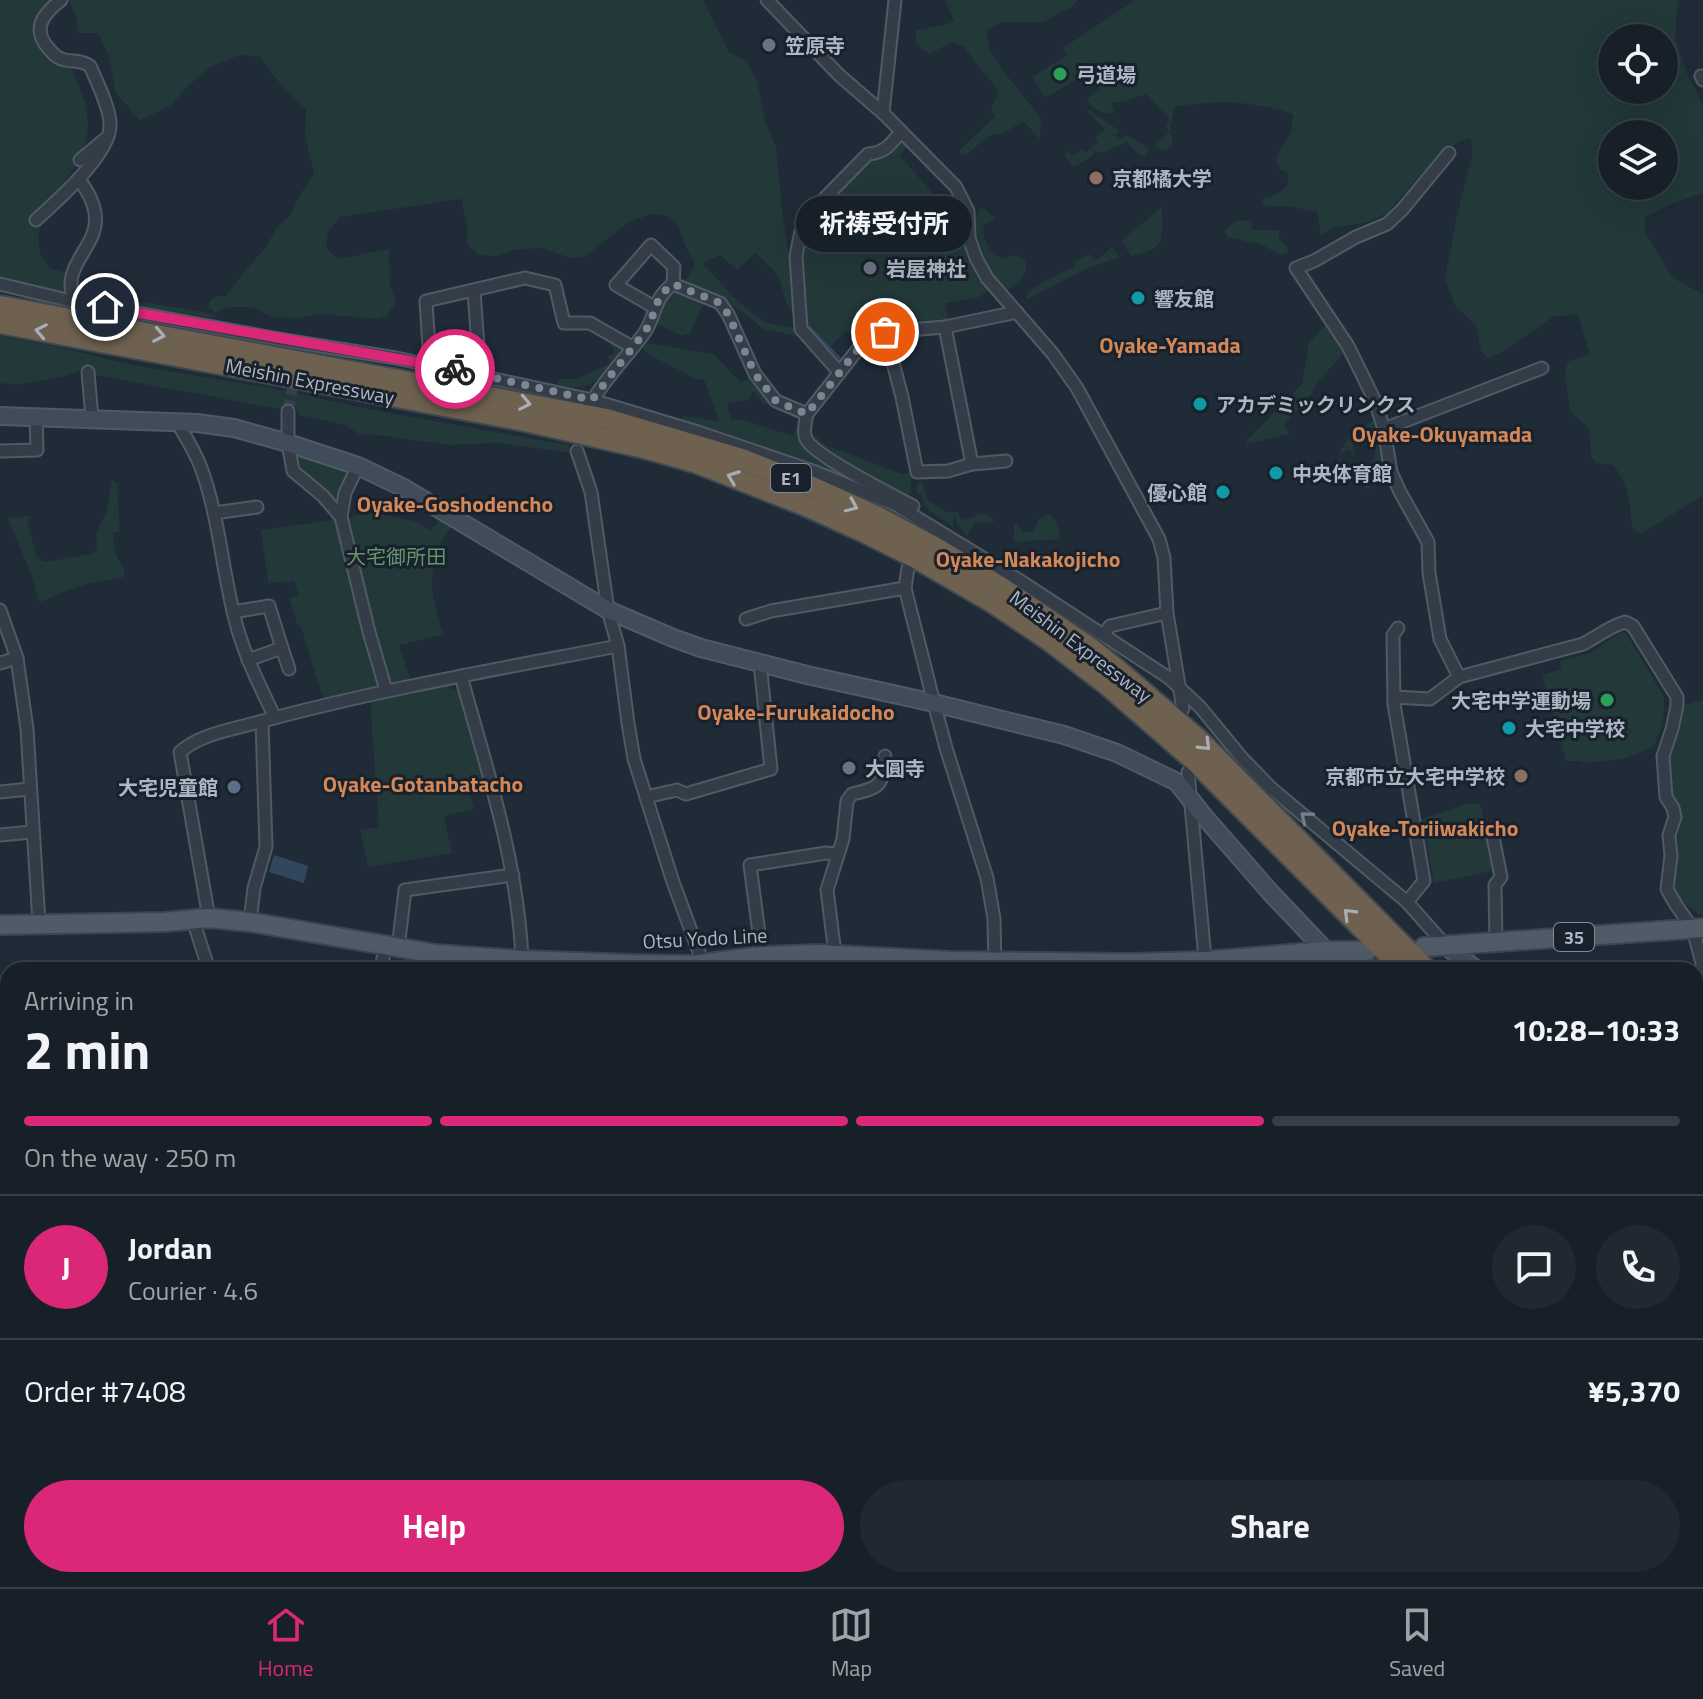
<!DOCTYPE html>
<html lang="en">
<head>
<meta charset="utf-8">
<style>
	body { margin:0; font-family:"Titillium Web","Noto Sans JP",sans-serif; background:#202831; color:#f1f3f6; height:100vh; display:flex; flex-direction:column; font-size:30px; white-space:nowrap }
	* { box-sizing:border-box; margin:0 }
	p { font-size:26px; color:#9ea3a8 }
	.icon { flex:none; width:44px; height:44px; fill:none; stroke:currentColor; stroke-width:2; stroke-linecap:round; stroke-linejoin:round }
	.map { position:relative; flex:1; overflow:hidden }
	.side { position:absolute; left:0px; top:962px; width:1704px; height:626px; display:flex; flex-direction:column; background:#172029; border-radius:24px 24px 0 0; box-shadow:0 8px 32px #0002,0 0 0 2px #363e46 }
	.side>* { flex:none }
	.fabs { position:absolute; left:1598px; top:24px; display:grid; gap:16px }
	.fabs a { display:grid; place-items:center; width:80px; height:80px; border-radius:50%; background:#172029; box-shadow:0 8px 32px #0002,0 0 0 2px #363e46; font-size:40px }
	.pin { position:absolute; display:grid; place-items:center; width:68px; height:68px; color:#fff; margin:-34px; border:4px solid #fff; border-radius:50%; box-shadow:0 2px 8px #0007 }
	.courier { position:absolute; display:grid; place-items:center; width:80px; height:80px; margin:-40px; border:6px solid #db2777; border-radius:50%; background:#fff; color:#222; box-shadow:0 2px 10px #0007 }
	.bubble { position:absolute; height:56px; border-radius:28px; background:#172029; box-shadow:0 8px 32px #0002,0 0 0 2px #363e46; font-size:26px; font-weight:700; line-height:56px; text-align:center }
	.headline em { font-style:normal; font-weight:700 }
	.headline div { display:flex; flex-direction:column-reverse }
	.headline { display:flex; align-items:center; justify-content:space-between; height:136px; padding:0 24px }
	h1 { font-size:52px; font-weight:700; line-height:60px }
	.bar { display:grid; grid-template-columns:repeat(4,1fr); gap:12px 8px; align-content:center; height:96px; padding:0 24px }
	.bar i { height:10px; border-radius:6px; background:#363e46 }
	.bar .on { background:#db2777 }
	.bar p { grid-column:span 4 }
	.line { display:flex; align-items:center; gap:20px; padding:0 24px; border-top:2px solid #363e46 }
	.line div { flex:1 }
	.round { display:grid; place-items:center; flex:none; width:84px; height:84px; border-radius:42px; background:#202831 }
	.button { display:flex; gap:16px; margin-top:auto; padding:16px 24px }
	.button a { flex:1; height:92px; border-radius:48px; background:#db2777; color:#fff; font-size:32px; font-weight:700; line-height:92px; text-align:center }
	.button a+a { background:#202831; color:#f1f3f6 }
	.tab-bar { display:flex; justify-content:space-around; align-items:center; height:112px; border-top:2px solid #363e46; background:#172029; font-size:22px; color:#9ea3a8 }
	.tab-bar a { display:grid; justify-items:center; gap:4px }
	.tab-bar .on { color:#db2777 }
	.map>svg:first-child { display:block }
</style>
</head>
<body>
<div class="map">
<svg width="1703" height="1587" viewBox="0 0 1703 1587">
	<rect width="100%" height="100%" fill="#1f2b37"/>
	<!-- green -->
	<g fill="#223839" fill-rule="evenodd">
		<path d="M0 0H60L42 25 48 42 72 68 87 109 88 129 83 153 41 220 38 239 41 255 51 269 68 273 63 294 0 280Z"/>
		<path d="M68 0H703L729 52 747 62 757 81 766 123 776 147 782 209 797 315C781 306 786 290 777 276 772 267 762 260 755 253L737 270 720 255 702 263C721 282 740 307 764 321 776 328 791 322 800 333L796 336 763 329 747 315 725 300 684 283 695 264 685 246 679 227 667 216 652 214 631 221 584 257 571 258 541 248 513 250 496 256 477 255 467 244V225L461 199 340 217 328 232 326 248 338 259 389 249 390 284 396 302 387 316 377 319 320 314 300 318 272 317 252 307H228L216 313 208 307 211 299 218 296H226L240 277 266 247 277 227 291 215 299 196 314 174 305 135 306 109 278 81 260 57 239 55 209 68 187 87 170 106 140 120 115 92 110 59 98 33H79L75 13Z"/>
		<path d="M945 0H1078L1073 6 1044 22H1004L986 30 991 52 1001 68 1041 118 1040 139 1023 121 1004 133 990 135 966 155 960 153V150L995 116 991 108 999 92 963 46 951 42 930 54 916 45V31C929 26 942 27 954 21Z"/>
		<path d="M1135 0H1678L1675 37 1687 74 1703 105V193L1673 203 1645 217V232L1673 278 1703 294V495L1646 531 1638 533 1632 527C1630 502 1629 485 1613 465L1596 463 1591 456 1589 429 1570 411 1565 377 1567 362 1590 354 1578 314 1553 317 1504 351 1488 358 1481 351 1476 325 1455 306 1445 278 1457 215 1472 157 1471 139 1462 140 1438 155 1387 213 1365 223 1333 228 1321 235 1317 212 1286 206H1266L1262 204 1263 198 1276 195 1287 186 1288 173 1280 169 1276 162 1277 155 1291 132 1293 114C1251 101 1221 100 1178 106L1174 108 1170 129 1173 144C1167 153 1161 152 1154 144L1170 132 1166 126 1170 120 1146 94 1125 101 1110 103 1114 111 1112 114C1102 114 1091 109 1087 99L1100 88 1089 71 1045 98 1032 77 1067 55 1063 48ZM1612 38H1664V90H1612ZM1612 134H1664V186H1612Z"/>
		<path d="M1083 106 1120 131 1115 135 1121 139 1127 135 1143 145 1149 151 1144 156 1139 155 1127 142C1119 147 1112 147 1104 153L1092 150 1095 154 1074 167 1066 158 1065 152 1067 151 1072 156 1082 149 1086 152 1098 143 1094 138 1105 130Z"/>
		<path d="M903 143H906L908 146 899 155 938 199 956 195 969 246 988 285 987 291 979 297 945 303 948 319 918 322 883 328 860 341 848 332H844L831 347 826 349 806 331 800 261 804 236 825 202 870 160 894 151Z"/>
		<path d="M983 206 995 219 984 226C982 240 990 253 1003 259 1018 250 1032 260 1024 274 1020 281 1011 287 1005 292 999 284 990 276 984 267 975 252 969 218 983 206Z"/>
		<path d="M1162 207C1162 240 1167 249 1131 256L1121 241Z"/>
		<path d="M1238 220 1251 221 1252 230H1279V238L1288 248 1287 253 1281 255 1262 245 1228 237 1225 233 1226 229Z"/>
		<path d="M1112 247 1119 257 1084 270 1026 300 1028 292 1046 280 1075 266 1073 262 1089 254 1096 261Z"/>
		<path d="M75 287 109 297 199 311 218 316 213 318 111 302 79 295 76 292Z"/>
		<path d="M677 289 704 302 690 333 682 336 655 323 668 294Z"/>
		<path d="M1327 322 1346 351 1315 385 1312 394 1284 425 1290 434 1247 444V440L1302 384 1309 343Z"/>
		<path d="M0 336 54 346 128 364 287 391 363 408 568 445 570 450 566 452 497 443 450 445 369 434 360 435 345 425 299 415 293 402 288 401 284 410 95 375 89 368 66 376 15 385 0 383Z"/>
		<path d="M612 338 619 341 623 352C605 375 591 394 559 385L558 380 560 379H577L610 363 608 356 615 353 608 340Z"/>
		<path d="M641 342 714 354 740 382 753 377 775 408 763 403 753 391 749 400 727 404 732 420 740 419 793 436 796 428 800 430 859 482 858 485 764 449 681 420 683 416 717 421 719 420 704 380 696 379 648 354 643 349Z"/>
		<path d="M1376 418 1380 434H1375L1368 426 1357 436 1361 441 1352 444 1355 455 1353 456 1350 450 1339 454 1343 470 1354 467 1359 477 1371 473 1370 462 1374 459 1376 447 1378 444 1382 445 1386 465 1365 479 1370 488 1365 490 1362 479 1340 486C1333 447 1345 438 1376 418Z"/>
		<path d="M810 420H813L814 422 812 433 825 445 902 474 911 472V494L907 496 858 470 814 443 809 435Z"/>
		<path d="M292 448 352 470 344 482 338 505 294 467Z"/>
		<path d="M112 480 117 483 120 531 113 533 115 552 124 571V577C104 580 82 584 64 592 55 595 49 600 39 602L32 576 8 518 30 516 27 522 37 557 44 562 91 554 97 549 96 533 107 511Z"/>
		<path d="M921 481 928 500 947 512H958L961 520 981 514 988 515 995 522 975 523 967 536 957 524 955 516 953 517V527L931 512 925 506 920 494H917L918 482Z"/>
		<path d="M364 511 414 521 431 530 443 517 453 524C425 563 429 589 443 634L399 645 411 681 393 686 387 680 347 520Z"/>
		<path d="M1049 514 1056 520 1061 539 1014 542V522L1024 532 1033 531 1039 519Z"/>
		<path d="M339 519 381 685 378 688 326 702 322 695 301 627 298 626 289 598 299 596 294 581 268 583 261 530Z"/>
		<path d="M1621 632 1626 633 1663 695C1667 713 1661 730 1654 747L1623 759 1583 763 1580 761H1566L1542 675 1561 669 1560 661 1590 653Z"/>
		<path d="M449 683 451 690 458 689 485 786 469 792 474 809 444 816 452 853 368 867 360 829 379 828 370 700Z"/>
		<path d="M1703 700V915L1698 914 1681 900 1674 883 1678 864 1677 846 1680 821 1672 793 1668 760 1682 706Z"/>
		<path d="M1469 803 1481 805 1492 871 1434 883 1422 819Z"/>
	</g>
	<!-- water -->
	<path fill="#32475f" d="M274 855 308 866 304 883 269 872Z"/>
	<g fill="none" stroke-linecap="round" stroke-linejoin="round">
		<!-- stream -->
		<g stroke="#32475f" stroke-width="3">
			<path d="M809 327 842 361"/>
			<path d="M1696 1332 1703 1339"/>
		</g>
		<!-- street-tunnel -->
		<path stroke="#34404c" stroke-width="11" stroke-dasharray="11 5.5" stroke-linecap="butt" d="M288 411 295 376"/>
		<!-- street casing -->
		<g stroke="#505a65" stroke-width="15">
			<g id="street">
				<path d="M767 0 839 75 883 113 895 0"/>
				<path d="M1701 76 1703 80"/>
				<path d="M883 113 956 187 968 211 969 238 976 258 987 278 1053 354 1077 388 1159 539 1164 558 1167 613 1183 709"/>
				<path d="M1449 153 1402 210 1387 224 1356 237 1314 261 1296 268 1348 346 1375 401 1384 429 1391 472 1400 492 1428 542 1429 573 1440 639 1459 677"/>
				<path d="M80 160 104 140"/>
				<path d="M36 220C57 201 110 154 110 126 111 110 97 82 90 66 81 60 75 62 65 60 59 59 53 54 49 49 31 29 43 14 61 0"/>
				<path d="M0 284 71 301 284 340 396 358 592 400 701 433 813 471 896 505 1019 580 1169 678 1200 707 1242 758 1271 788 1407 902 1446 946"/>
				<path d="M474 291 480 374"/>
				<path d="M75 301C58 265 101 247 95 213 93 199 86 190 79 179"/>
				<path d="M654 307 616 285 651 245 674 267 673 284"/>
				<path d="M945 327 972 464"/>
				<path d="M885 332 902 397 917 472 948 471 972 464 1006 461"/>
				<path d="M430 364 426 301 525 278 555 285 564 323H590L632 347"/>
				<path d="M88 372 92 418"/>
				<path d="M839 372 801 329 796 256 801 231 815 208 868 154C885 153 891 144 901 132"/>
				<path d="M591 403C606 377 628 356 645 332 657 313 653 299 673 284L720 303 728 314 755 374 776 401 807 414"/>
				<path d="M288 411V443L293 471 323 496 341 517 369 632 386 690"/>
				<path d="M177 422C185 436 194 450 200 465 220 517 222 574 237 627 246 659 261 688 275 718"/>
				<path d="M1384 429 1542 368"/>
				<path d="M0 451 37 450 36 416"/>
				<path d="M577 451 591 492 608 610 618 646 628 723 634 759 673 882 703 963"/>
				<path d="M913 506C894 496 813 455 806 439 803 432 805 422 807 414L866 339 885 332 945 327 1017 312"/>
				<path d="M214 513 257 507"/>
				<path d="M341 517 345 493 358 466"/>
				<path d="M908 568 905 588 934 703 946 748 987 878 994 919 995 966"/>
				<path d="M0 610 17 658 27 729 39 923"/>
				<path d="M233 612 269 606 282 648 248 660"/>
				<path d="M746 619 771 611 905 588"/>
				<path d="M1398 628 1393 635 1394 704 1424 881 1407 902"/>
				<path d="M1104 634 1110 626 1167 613"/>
				<path d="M282 648 289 669"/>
				<path d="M0 663 17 658"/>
				<path d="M461 676C487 770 518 862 522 960"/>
				<path d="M1394 697 1430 699 1459 677 1583 644C1597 637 1610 626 1625 622L1633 626 1677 697V706L1672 729 1663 756 1666 797 1673 808 1675 817 1669 835 1671 856 1667 889 1676 905 1693 929 1703 967"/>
				<path d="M1188 772 1206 970"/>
				<path d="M0 792 29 789"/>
				<path d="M646 797 677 790 686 794 771 769 760 663"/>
				<path d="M1492 832 1501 877 1495 885 1496 942"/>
				<path d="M0 835 32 832"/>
				<path d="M209 918 180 752C200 734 234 729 259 722 377 690 498 669 618 646"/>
				<path d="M193 920 209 970"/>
				<path d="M250 922 254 888 266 847 262 722"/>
				<path d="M398 948 405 890 513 875"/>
				<path d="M835 954 827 890 843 839 847 801 852 794C882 787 882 786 885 756"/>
				<path d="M762 956 750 865 826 853 837 854"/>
				<path d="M381 970 385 946"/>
				<path d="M1696 1031H1703"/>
				<path d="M0 1107 3 1106 8 1110"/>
				<path d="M0 1156 8 1155"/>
				<path d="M1696 1167 1703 1160"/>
				<path d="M0 1227 8 1224"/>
				<path d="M0 1313 8 1311"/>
				<path d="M0 1348 8 1346"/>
				<path d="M1696 1479 1703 1486"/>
				<path d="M1696 1500 1703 1497"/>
				<path d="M0 1513 8 1502"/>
				<path d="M1696 1546 1703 1571"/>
				<path d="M560 1580 562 1587"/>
				<path d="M897 1580 900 1587"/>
				<path d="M1328 1580 1330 1587"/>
				<path d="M1488 1580 1490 1587"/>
				<path d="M1598 1580 1600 1587"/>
				<path d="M1652 1580 1654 1587"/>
				<path d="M951 1587 978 1580"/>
				<path d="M1696 1587 1703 1585"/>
			</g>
		</g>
		<!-- secondary casing -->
		<g stroke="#505a65" stroke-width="20">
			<g id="secondary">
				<path d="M0 416 197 423 234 428 288 443 358 466 404 488 608 610 673 638 701 648 807 675 934 703 1064 735 1117 753 1177 782 1202 814 1270 892 1326 951"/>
				<path d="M1446 946 1477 970"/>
				<path d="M1357 951 1370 970"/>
				<path d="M1696 1185 1703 1192"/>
				<path d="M1696 1321 1703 1328"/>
				<path d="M1696 1412 1703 1405"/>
				<path d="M1193 1580 1230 1583 1242 1580"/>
				<path d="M1572 1580 1574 1587"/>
			</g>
		</g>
		<!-- primary casing -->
		<g stroke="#3c4551" stroke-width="22">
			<g id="primary">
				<path d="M0 925 164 922 209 918 250 922 436 954 522 960 631 964 692 965 762 956 819 954 950 961 1131 963 1204 961 1326 951H1367"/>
				<path d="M1424 947 1703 928"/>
			</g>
		</g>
		<!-- highway casing -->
		<g stroke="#3d4752" stroke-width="24">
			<g id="highway">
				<path d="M0 306 607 419 742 459 810 486 874 515 938 549 999 586 1089 647 1118 670 1198 739 1427 970"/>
				<path d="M0 323 525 421 644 448 697 463 804 505 866 533 916 558 992 602 1050 641 1106 684 1195 761 1404 970"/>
				<path d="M1696 1240 1703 1247"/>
				<path d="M1696 1264 1703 1271"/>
			</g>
		</g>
		<!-- street -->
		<use href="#street" stroke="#333c47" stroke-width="11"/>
		<!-- secondary -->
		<use href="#secondary" stroke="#414c5b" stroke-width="16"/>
		<!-- primary -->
		<use href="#primary" stroke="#515b68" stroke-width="18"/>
		<!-- highway -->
		<use href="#highway" stroke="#6e6150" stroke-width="20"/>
	</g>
	<!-- one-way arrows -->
	<defs><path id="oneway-chevron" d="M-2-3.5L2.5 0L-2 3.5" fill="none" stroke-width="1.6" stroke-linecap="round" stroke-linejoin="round" transform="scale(2)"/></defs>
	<g stroke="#a7aeb8">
		<use href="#oneway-chevron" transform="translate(41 331) rotate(-169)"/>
		<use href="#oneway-chevron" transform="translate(159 335) rotate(11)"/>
		<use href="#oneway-chevron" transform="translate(525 403) rotate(11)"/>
		<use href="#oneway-chevron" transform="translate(733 477) rotate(-159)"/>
		<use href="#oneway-chevron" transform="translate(852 506) rotate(24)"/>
		<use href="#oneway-chevron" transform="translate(1205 745) rotate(45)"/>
		<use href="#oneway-chevron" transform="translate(1349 914) rotate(-135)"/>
	</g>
	<use stroke="#76808c" href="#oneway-chevron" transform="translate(1306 817) rotate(-140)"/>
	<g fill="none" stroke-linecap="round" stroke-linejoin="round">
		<!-- done -->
		<path stroke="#7b8693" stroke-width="8" stroke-dasharray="0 14.4" d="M455 369 592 400C609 377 627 355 644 333 657 315 652 299 673 284L720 303 728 314 755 374 776 401 807 414 866 339 885 332"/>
		<!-- route -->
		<path stroke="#db2777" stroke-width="10" d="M105 307 455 369"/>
	</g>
	<!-- markers -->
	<g fill="#6b7280" stroke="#18212c" stroke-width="3">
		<circle cx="769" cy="45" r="8"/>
		<circle cx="870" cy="268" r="8"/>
		<circle cx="849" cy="768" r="8"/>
	</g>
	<g fill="#2e9e5b" stroke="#18212c" stroke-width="3">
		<circle cx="1060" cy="74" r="8"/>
		<circle cx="1607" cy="700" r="8"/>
	</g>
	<g fill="#8d6e63" stroke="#18212c" stroke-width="3">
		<circle cx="1096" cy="178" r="8"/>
		<circle cx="1521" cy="776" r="8"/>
	</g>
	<g fill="#0f9aa8" stroke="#18212c" stroke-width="3">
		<circle cx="1138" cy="298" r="8"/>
		<circle cx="1200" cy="404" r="8"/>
		<circle cx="1276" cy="473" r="8"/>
		<circle cx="1223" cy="492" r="8"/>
		<circle cx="1509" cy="728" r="8"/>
	</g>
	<circle fill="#5c6f8a" stroke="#18212c" stroke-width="3" cx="234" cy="787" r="8"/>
	<g text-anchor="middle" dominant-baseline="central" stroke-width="6" stroke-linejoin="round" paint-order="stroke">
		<!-- shield labels -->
		<g fill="#18212c" stroke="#808a96" stroke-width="2">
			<rect x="771" y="464" width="40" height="28" rx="6"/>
			<rect x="1554" y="923" width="40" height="28" rx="6"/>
		</g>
		<g font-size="18" font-weight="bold" fill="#adb7c4">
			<text x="791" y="478">E1</text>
			<text x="1574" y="937">35</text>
		</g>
		<!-- poi labels -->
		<g font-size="20" font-weight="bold" fill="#adb7c4" stroke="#18212c" text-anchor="start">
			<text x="785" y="45">笠原寺</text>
			<text x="1076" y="74">弓道場</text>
			<text x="1112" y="178">京都橘大学</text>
			<text x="886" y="268">岩屋神社</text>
			<text x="1154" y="298">響友館</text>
			<text x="1216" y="404">アカデミックリンクス</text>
			<text x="1292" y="473">中央体育館</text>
			<text x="1207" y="492" text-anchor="end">優心館</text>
			<text x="1591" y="700" text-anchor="end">大宅中学運動場</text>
			<text x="1525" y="728">大宅中学校</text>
			<text x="865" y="768">大圓寺</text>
			<text x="1505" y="776" text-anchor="end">京都市立大宅中学校</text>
			<text x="218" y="787" text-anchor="end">大宅児童館</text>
		</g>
		<!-- street labels -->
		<g font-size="20" fill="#adb7c4" stroke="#18212c">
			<text transform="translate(310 381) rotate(11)">Meishin Expressway</text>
			<text transform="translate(1081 646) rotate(37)">Meishin Expressway</text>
			<text transform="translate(705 938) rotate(-3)">Otsu Yodo Line</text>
		</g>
		<!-- park labels -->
		<g font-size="20" fill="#64956d" stroke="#18212c">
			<text x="396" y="556">大宅御所田</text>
		</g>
		<!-- neighbourhood labels -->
		<g font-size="22" font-weight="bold" fill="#d48858" stroke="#18212c">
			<text x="1170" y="345">Oyake-Yamada</text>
			<text x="1442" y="434">Oyake-Okuyamada</text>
			<text x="455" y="504">Oyake-Goshodencho</text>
			<text x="1028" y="559">Oyake-Nakakojicho</text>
			<text x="796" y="712">Oyake-Furukaidocho</text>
			<text x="423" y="784">Oyake-Gotanbatacho</text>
			<text x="1425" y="828">Oyake-Toriiwakicho</text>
		</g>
	</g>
</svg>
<div class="fabs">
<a><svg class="icon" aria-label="locate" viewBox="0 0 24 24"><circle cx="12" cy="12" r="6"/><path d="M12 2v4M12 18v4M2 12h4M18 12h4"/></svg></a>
<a><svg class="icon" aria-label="layers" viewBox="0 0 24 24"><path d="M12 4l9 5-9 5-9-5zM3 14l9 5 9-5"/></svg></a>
</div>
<div class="pin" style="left:885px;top:332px;background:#ea580c"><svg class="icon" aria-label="bag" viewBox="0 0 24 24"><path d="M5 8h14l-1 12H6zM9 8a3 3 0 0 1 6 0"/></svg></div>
<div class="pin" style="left:105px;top:307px;background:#1f2937"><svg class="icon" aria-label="home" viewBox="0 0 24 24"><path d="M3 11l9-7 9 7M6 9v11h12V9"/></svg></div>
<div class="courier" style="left:455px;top:369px"><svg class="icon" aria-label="bike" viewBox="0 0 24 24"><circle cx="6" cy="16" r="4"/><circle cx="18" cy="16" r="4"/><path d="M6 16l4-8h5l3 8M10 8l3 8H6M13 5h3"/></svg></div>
<div class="bubble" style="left:796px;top:196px;width:176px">祈祷受付所</div>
<section class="side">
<div class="headline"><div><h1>2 min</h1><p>Arriving in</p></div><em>10:28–10:33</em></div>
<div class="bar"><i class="on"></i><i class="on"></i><i class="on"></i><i></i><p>On the way · 250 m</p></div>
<div class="line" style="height:144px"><b class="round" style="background:#db2777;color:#fff">J</b><div><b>Jordan</b><p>Courier · 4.6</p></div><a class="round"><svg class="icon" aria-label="chat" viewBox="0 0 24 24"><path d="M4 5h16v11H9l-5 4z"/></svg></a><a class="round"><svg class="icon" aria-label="phone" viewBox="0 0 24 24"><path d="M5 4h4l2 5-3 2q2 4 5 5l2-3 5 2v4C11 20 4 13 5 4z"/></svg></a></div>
<div class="line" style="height:104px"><div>Order #7408</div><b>¥5,370</b></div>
<div class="button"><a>Help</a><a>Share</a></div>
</section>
</div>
<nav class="tab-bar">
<a class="on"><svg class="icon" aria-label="home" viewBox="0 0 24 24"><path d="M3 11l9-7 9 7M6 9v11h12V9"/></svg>Home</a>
<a><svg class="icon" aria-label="map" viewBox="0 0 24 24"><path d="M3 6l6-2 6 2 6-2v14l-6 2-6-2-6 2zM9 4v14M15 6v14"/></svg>Map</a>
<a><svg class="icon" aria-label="saved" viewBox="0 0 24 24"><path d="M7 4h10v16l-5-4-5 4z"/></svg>Saved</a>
</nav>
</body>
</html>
